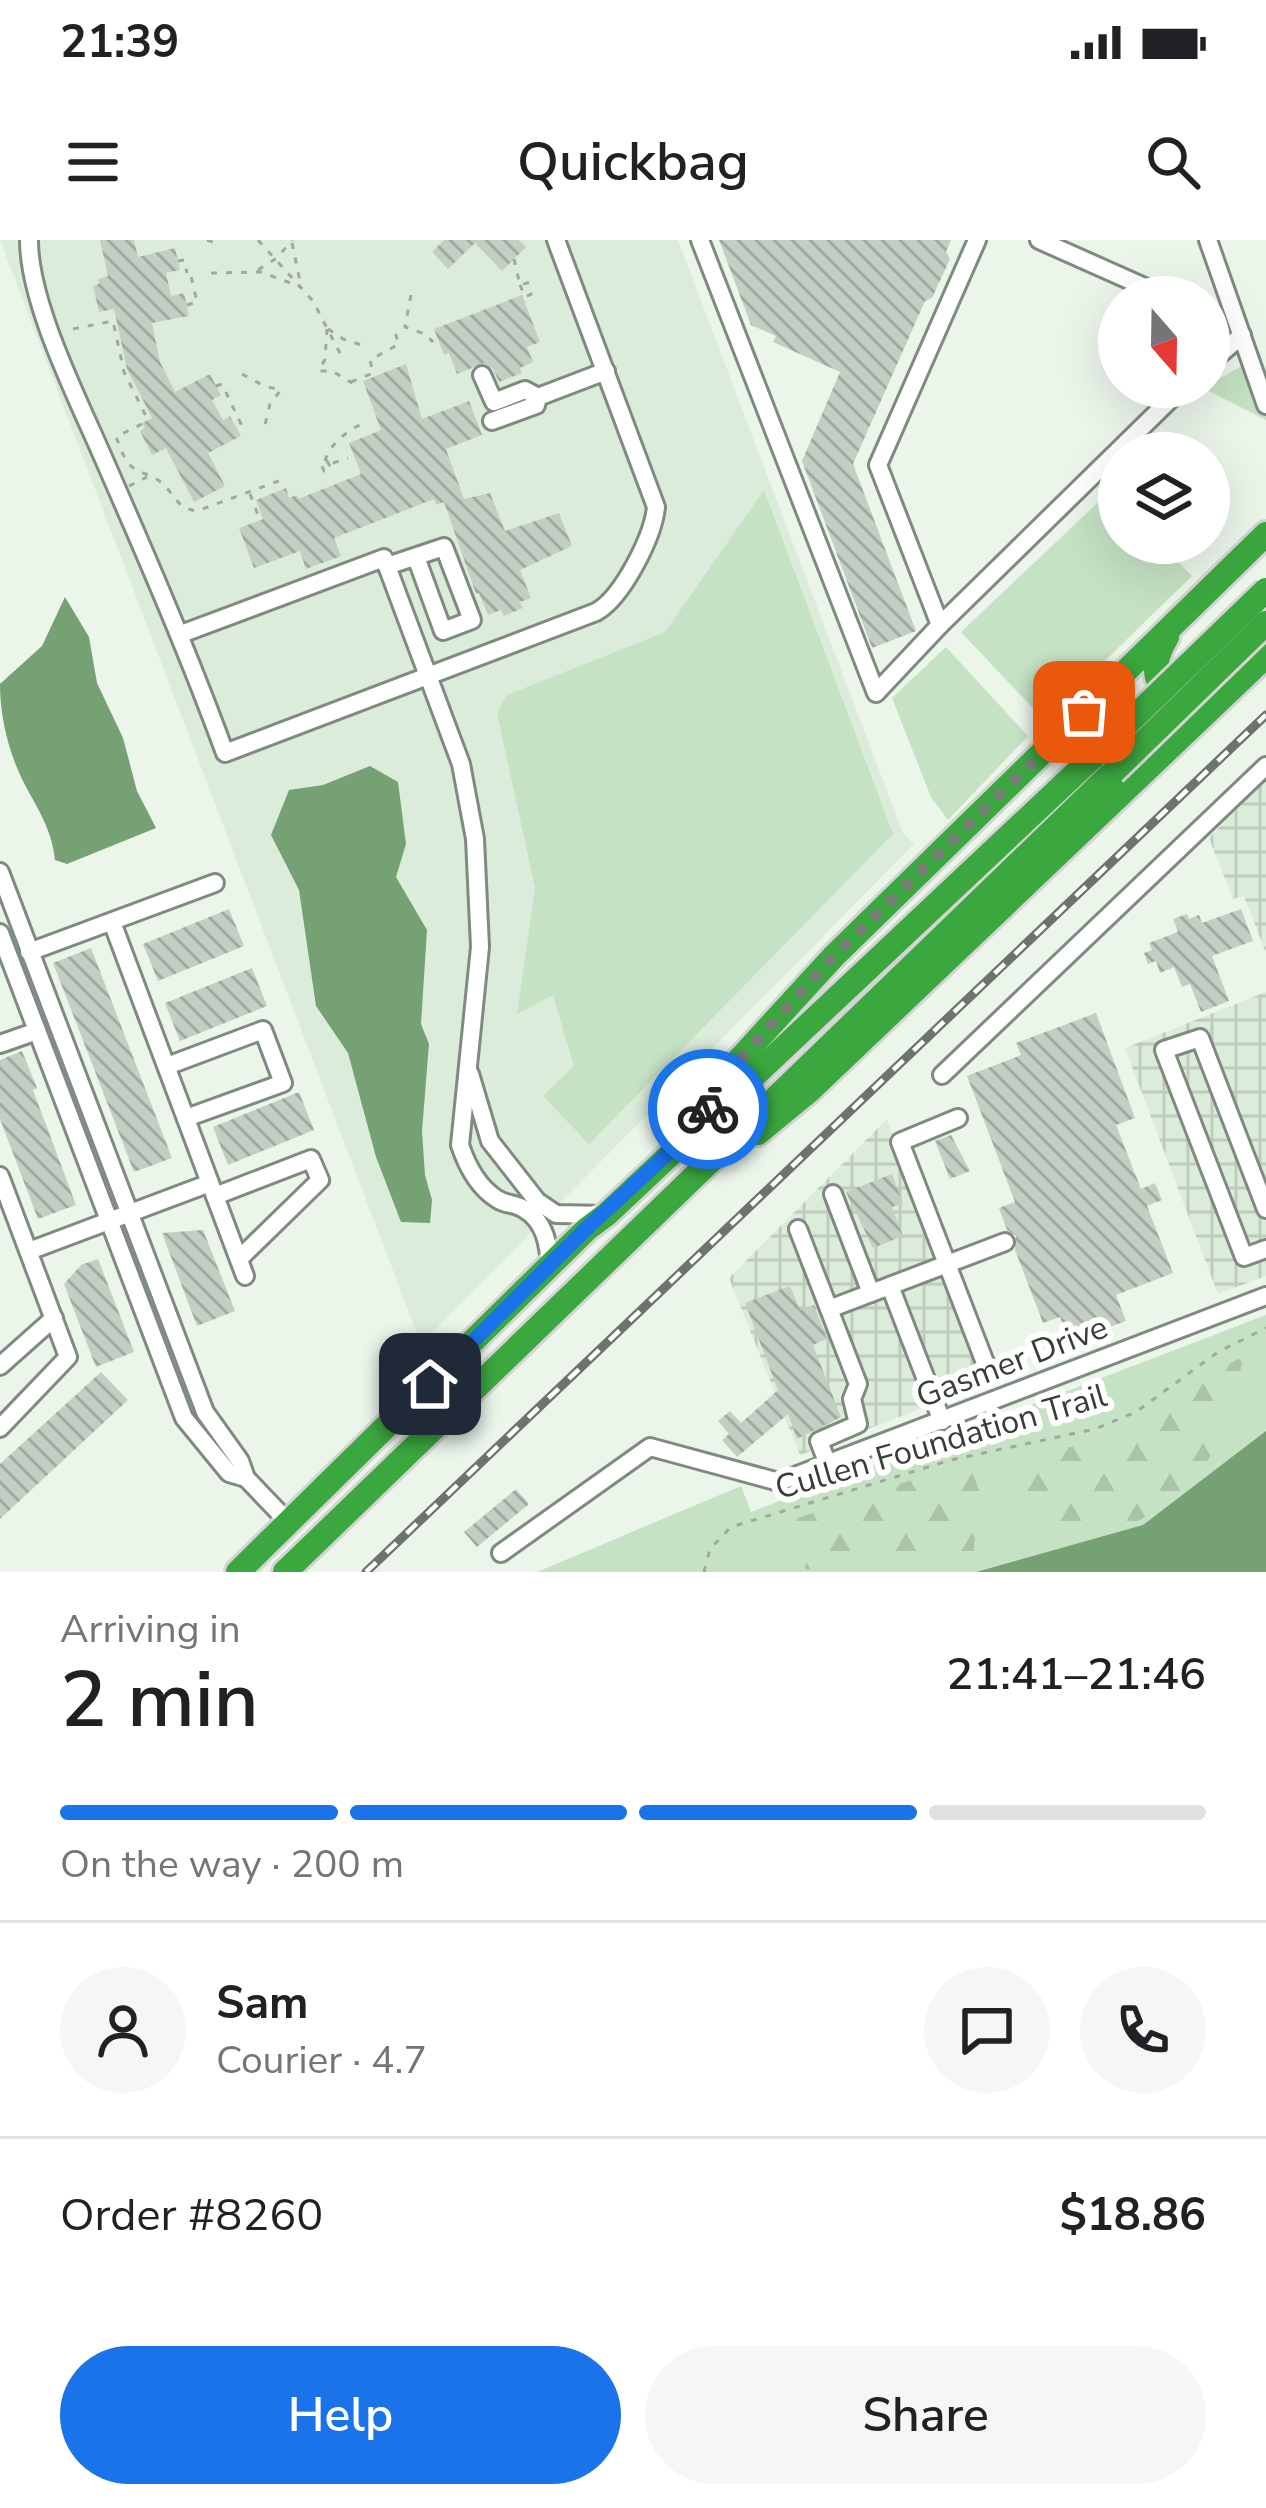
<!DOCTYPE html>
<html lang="en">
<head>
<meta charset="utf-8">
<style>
	body { margin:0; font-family:"Nunito Sans",sans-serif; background:#f6f6f6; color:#202124; height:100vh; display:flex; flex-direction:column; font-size:45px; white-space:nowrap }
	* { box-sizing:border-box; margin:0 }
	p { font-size:39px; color:#757577 }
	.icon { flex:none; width:66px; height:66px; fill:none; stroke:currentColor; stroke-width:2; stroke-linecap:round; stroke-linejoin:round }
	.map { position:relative; height:1332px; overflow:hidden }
	.details { display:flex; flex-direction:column; background:#fff; flex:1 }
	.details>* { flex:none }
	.needle { width:78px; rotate:160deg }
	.controls { position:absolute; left:1098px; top:36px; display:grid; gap:24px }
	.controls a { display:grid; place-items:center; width:132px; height:132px; border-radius:50%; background:#fff; box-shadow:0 12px 48px #0002; font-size:60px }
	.pin { position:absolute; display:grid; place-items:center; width:102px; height:102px; color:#fff; margin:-51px; border-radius:24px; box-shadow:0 6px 18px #0006 }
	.courier { position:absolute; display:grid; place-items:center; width:120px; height:120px; margin:-60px; border:9px solid #1a73e8; border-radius:50%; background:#fff; color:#222; box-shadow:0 3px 15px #0007 }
	.summary em { font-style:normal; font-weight:600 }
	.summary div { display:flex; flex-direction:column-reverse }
	.summary { display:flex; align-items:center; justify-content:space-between; height:204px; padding:0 60px }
	h1 { font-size:78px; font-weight:600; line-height:90px }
	.bar { display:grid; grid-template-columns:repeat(4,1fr); gap:18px 12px; align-content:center; height:144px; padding:0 60px }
	.bar i { height:15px; border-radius:9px; background:#e0e0e0 }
	.bar .on { background:#1a73e8 }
	.bar p { grid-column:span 4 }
	.line { display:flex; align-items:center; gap:30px; padding:0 60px; border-top:3px solid #e0e0e0 }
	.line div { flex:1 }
	.round { display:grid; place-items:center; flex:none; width:126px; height:126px; border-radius:63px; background:#f6f6f6 }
	.primary-button { display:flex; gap:24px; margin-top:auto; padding:24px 60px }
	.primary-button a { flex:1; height:138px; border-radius:72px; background:#1a73e8; color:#fff; font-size:48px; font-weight:600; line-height:138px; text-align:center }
	.primary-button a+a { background:#f6f6f6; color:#202124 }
	.status { display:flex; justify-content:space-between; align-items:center; height:84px; padding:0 60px; background:#fff; direction:ltr }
	.status svg { height:33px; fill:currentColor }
	header { display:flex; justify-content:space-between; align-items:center; height:156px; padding:0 60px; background:#fff; font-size:54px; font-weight:600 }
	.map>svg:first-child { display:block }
</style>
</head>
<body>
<div class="status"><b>21:39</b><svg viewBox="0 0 49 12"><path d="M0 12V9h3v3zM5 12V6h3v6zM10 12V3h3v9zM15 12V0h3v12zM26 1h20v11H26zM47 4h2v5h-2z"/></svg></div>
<header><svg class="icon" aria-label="menu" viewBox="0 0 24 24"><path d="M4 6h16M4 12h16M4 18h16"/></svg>Quickbag<svg class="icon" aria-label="search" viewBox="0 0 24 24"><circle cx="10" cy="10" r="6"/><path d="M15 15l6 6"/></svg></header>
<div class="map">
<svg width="1266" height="1332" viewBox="0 0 1266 1332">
	<defs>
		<pattern id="industrial-grid" width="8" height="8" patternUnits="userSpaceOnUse" patternTransform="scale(3)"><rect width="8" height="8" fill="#dcecdb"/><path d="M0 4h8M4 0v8" fill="none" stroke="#becbbd"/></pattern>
		<pattern id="forest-firs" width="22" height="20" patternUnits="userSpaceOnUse" patternTransform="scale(3)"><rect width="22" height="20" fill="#c5e2c4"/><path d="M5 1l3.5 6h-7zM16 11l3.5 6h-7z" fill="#aac3a9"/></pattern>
		<pattern id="building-back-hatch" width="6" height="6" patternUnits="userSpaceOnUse" patternTransform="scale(3)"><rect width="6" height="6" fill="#c4cfc4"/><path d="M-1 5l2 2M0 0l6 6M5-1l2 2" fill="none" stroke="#a0a9a0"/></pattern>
	</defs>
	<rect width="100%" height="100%" fill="#ebf5ea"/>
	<!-- built -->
	<path fill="#dcecdb" d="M0 0H678L903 593 914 604 421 1104Z"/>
	<!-- industrial -->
	<g fill="url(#industrial-grid)">
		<path d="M1266 540V713L1244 656 1233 659 1209 598Z"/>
		<path d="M1266 752V1036L1218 1054 1125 808Z"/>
		<path d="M887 879 988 1143 800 1215 729 1038Z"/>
	</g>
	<!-- green -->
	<g fill="#c5e2c4">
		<path d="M1247 123 1266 175V180L1203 148Z"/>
		<path d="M764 250 893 594 589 904 543 856 574 826 553 755 517 774 535 648 497 473 507 455 665 392Z"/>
		<path d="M1109 252 1119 262V303H1159L1192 336 1044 480 961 392Z"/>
		<path d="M946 407 1028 496 948 580 931 557 892 458Z"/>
		<path d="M1266 1075V1332H537L741 1246 751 1272Z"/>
	</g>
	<!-- forest -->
	<g fill="url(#forest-firs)">
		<path d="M1244 1115C1238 1139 1235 1165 1225 1188 1195 1260 1125 1303 1048 1299L995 1229 1034 1214 1107 1200Z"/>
		<path d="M968 1221 992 1285 976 1289 973 1315 905 1332H879L869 1315 806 1330 786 1282Z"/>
	</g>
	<!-- water -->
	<g fill="#76a174">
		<path d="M65 357 89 397 97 443 123 498 137 551 156 588 67 624 55 620C52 588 36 567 22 539 8 510 0 476 0 444L42 406Z"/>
		<path d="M370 526 398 542 406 604 396 637 427 690 421 784 429 804 422 891 425 935 432 960 430 983 401 982 376 917 348 813 316 766 299 650 271 595 289 550 323 545Z"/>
		<path d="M1266 1191V1332H976L1143 1285Z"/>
	</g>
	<!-- building -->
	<g fill="url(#building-back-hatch)">
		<path d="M100 0H134L138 17 175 8 180 30 166 33 171 56 184 53 189 76 152 83 160 122 175 152 210 134 221 155 212 160 223 180 230 176 241 196 208 213 225 246 194 262 166 208 152 215 140 191 145 188 142 183 152 178 127 129 114 69 99 72 93 46 99 44 98 39 108 36Z"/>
		<path d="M444 0H519L526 7 502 31 475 3 448 29 432 12Z"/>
		<path d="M719 0H951L946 12 950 19 932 58 925 61 853 224 916 391 872 408 802 221 840 132 773 102 776 96 751 85Z"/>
		<path d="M522 55 540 102 527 107 533 122 520 128 522 133 499 142 493 129 484 123 457 134 449 113 444 115 434 89Z"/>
		<path d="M406 124 422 179 469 161 482 195 446 209 464 259 490 253 505 291 559 273 572 306 520 330 531 358 520 362 523 368 504 376 501 370 488 375 479 353 476 354 444 262 436 265 434 259 334 298 341 316 306 329 300 311 254 328 239 288 263 279 256 260 286 248 289 258 297 255 298 259 361 234 349 203 381 190 363 141Z"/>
		<path d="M229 669 244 706 158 741 143 704Z"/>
		<path d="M1241 669 1253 701 1212 716 1229 761 1201 772 1190 744 1182 747 1174 727 1160 733 1156 721 1148 724 1144 713 1152 710 1149 703 1178 692 1173 679 1187 674 1189 679 1199 675 1202 683Z"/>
		<path d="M91 708 172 918 134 932 53 723Z"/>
		<path d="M252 728 267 766 180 801 165 763Z"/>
		<path d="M1096 773 1135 878 1116 885 1141 949 1155 943 1162 960 1147 966 1173 1033 1116 1055 1126 1081 1070 1102 1060 1077 1043 1083 1015 1010 1016 996 1007 990 999 968 1015 962 967 836 1021 815 1016 803Z"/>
		<path d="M22 811 37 848 33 850 76 965 38 979 0 879V820Z"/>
		<path d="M299 852 314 890 228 925 213 887Z"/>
		<path d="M951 895 970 931 950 939 935 901Z"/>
		<path d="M892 934 903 963 892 967 903 996 873 1008 846 952Z"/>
		<path d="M203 990 235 1071 197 1086 162 993Z"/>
		<path d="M98 1019 134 1112 96 1127 64 1044 81 1025Z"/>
		<path d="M790 1046 800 1070 814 1065 827 1099 813 1105 841 1177 797 1199 788 1174 737 1217 722 1200 729 1194 718 1181 730 1171 741 1183 778 1150 745 1063Z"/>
		<path d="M101 1132 128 1160 0 1279V1224Z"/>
		<path d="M516 1249 529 1264 477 1307 464 1292Z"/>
	</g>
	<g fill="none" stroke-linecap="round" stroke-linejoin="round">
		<!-- minor casing -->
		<g stroke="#808a80" stroke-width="22">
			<g id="minor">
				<path d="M29 0C29 65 80 163 106 224 148 320 189 415 225 513L596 372C622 358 653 297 656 267L556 0"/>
				<path d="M700 0 876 453 940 385 1183 147"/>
				<path d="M1039 0 1167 57"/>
				<path d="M1208 0 1266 165"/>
				<path d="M1209 124 1242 95"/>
				<path d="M482 135 494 162 525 150 538 157 606 131"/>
				<path d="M492 181 536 165 538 157"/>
				<path d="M387 326 444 307 472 380 443 391 416 317"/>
				<path d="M940 385 878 225 977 0"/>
				<path d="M181 394 384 318 461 524 475 599 480 707 460 905C467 926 478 947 497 959 506 965 515 963 524 969 545 981 549 1005 550 1028"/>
				<path d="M0 632 205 1172 240 1221 246 1238 289 1283"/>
				<path d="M112 682 245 1036"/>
				<path d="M0 693 184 1178 229 1233 246 1238"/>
				<path d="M29 712 215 643"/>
				<path d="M0 804 37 791"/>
				<path d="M167 826 263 790 283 843 186 878"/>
				<path d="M470 834 490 901 537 961 556 974 606 975"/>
				<path d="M942 835 1266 526"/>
				<path d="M958 878 900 902 989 1133"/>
				<path d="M0 936 68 1117 0 1188"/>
				<path d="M833 954 871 1053"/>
				<path d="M215 956 311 919 320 940 239 1019"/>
				<path d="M1266 969 1200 798 1164 810 1244 1017 1266 1009"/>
				<path d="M798 989 858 1144 852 1159 858 1184 819 1201 828 1225"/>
				<path d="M29 1011 210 943"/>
				<path d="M890 1046 942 1181"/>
				<path d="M829 1069 1005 1002"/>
				<path d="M0 1126 54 1078"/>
				<path d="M501 1313 650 1207 779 1242 1266 1056"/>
			</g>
		</g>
		<!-- highway casing -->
		<g stroke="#d3d4d3" stroke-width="30">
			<g id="highway">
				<path d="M1167 397C1152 423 1149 446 1180 460"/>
				<path d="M706 878 714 847 834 716 1266 294"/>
				<path d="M758 893 809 851 1266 416"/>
				<path d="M238 1332 587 989 607 974 1094 516"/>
				<path d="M285 1332 1113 532"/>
			</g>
		</g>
		<!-- path -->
		<g stroke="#a0a8a0" stroke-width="3" stroke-dasharray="6 9" stroke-linecap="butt">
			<path d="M207 0 218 4"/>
			<path d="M258 0 313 61 343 119"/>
			<path d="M292 3 300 41"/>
			<path d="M514 19 520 45 534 41"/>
			<path d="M178 21 184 20 187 33"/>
			<path d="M258 30 277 18 292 0"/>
			<path d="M211 33 261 32 301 47"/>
			<path d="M520 45 525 57 538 51"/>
			<path d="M411 55 405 87 425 94 433 102"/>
			<path d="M187 65 197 62 190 32"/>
			<path d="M73 89 113 81 124 132 148 180"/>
			<path d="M327 89 325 119 319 131H332L352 143"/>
			<path d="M328 89 343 99 367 107"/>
			<path d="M242 134 264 146 281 150 270 164 264 189"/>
			<path d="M351 142 373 133 370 120 399 104 395 93"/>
			<path d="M216 146 222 144 241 184 236 186"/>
			<path d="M142 184 116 197C120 206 123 218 130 225 138 233 149 234 158 240 175 252 174 268 197 271L284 239"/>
			<path d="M325 221C330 203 350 188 367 182"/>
			<path d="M327 221 331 228 324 231 321 224Z"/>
			<path d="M333 223 348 218"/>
			<path d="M129 246 147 237"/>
			<path d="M250 254 260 280"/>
			<path d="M704 1332 710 1309 731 1287 951 1220 1095 1189 1136 1172 1218 1112 1266 1088"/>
		</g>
		<!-- minor -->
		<use href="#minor" stroke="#fff" stroke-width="16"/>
		<!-- highway -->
		<use href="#highway" stroke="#3ba83f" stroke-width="24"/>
		<!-- rail casing -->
		<g stroke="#6d736d" stroke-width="9">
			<path id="rail" d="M366 1332 1266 475"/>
		</g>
		<!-- rail -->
		<use href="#rail" stroke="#fff" stroke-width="4.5" stroke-dasharray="14" stroke-linecap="butt"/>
		<!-- highway-bridge casing -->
		<g stroke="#d3d4d3" stroke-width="30" stroke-linecap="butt">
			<g id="highway-bridge">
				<path d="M1094 516 1266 350"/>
				<path d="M1113 532 1266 383"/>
			</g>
		</g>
		<!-- highway-bridge -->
		<use href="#highway-bridge" stroke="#3ba83f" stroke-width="24"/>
	</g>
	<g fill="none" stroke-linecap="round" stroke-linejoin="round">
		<!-- done -->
		<path stroke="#777d77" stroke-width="12" stroke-dasharray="0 21.6" d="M708 869 714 848 834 716 1084 472"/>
		<!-- route -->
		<path stroke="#1a73e8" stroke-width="15" d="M430 1144 587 988 706 878 708 869"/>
	</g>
	<g text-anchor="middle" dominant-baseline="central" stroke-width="12" stroke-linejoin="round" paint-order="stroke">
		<!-- street labels -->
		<g font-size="33" fill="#393d39" stroke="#fff">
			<text transform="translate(1012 1122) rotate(-21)">Gasmer Drive</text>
			<text transform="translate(941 1202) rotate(-16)">Cullen Foundation Trail</text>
		</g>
	</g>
</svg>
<div class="controls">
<a><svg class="needle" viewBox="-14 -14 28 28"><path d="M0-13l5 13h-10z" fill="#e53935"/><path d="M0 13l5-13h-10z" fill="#757577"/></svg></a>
<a><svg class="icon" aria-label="layers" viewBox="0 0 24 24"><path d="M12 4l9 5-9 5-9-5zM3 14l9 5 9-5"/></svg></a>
</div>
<div class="pin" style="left:1084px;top:472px;background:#ea580c"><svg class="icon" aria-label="bag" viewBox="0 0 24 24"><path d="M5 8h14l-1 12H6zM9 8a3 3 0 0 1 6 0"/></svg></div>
<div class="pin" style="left:430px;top:1144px;background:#1f2937"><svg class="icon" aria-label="home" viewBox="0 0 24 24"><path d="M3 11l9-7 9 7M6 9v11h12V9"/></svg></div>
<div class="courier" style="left:708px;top:869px"><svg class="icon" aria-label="bike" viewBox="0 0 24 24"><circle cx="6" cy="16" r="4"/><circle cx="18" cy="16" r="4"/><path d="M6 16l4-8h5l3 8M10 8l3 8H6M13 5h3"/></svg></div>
</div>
<section class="details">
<div class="summary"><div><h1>2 min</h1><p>Arriving in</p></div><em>21:41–21:46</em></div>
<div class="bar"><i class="on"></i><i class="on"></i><i class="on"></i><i></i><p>On the way · 200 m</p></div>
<div class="line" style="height:216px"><a class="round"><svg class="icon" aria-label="person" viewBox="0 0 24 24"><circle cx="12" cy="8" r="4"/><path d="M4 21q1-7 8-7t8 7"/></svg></a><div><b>Sam</b><p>Courier · 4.7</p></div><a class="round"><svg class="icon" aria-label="chat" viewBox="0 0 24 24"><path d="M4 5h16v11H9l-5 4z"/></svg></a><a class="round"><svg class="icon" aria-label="phone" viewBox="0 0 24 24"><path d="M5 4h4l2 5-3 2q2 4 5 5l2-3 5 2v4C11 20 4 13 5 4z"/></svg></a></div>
<div class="line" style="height:156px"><div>Order #8260</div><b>$18.86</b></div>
<div class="primary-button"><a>Help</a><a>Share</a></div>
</section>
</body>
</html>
